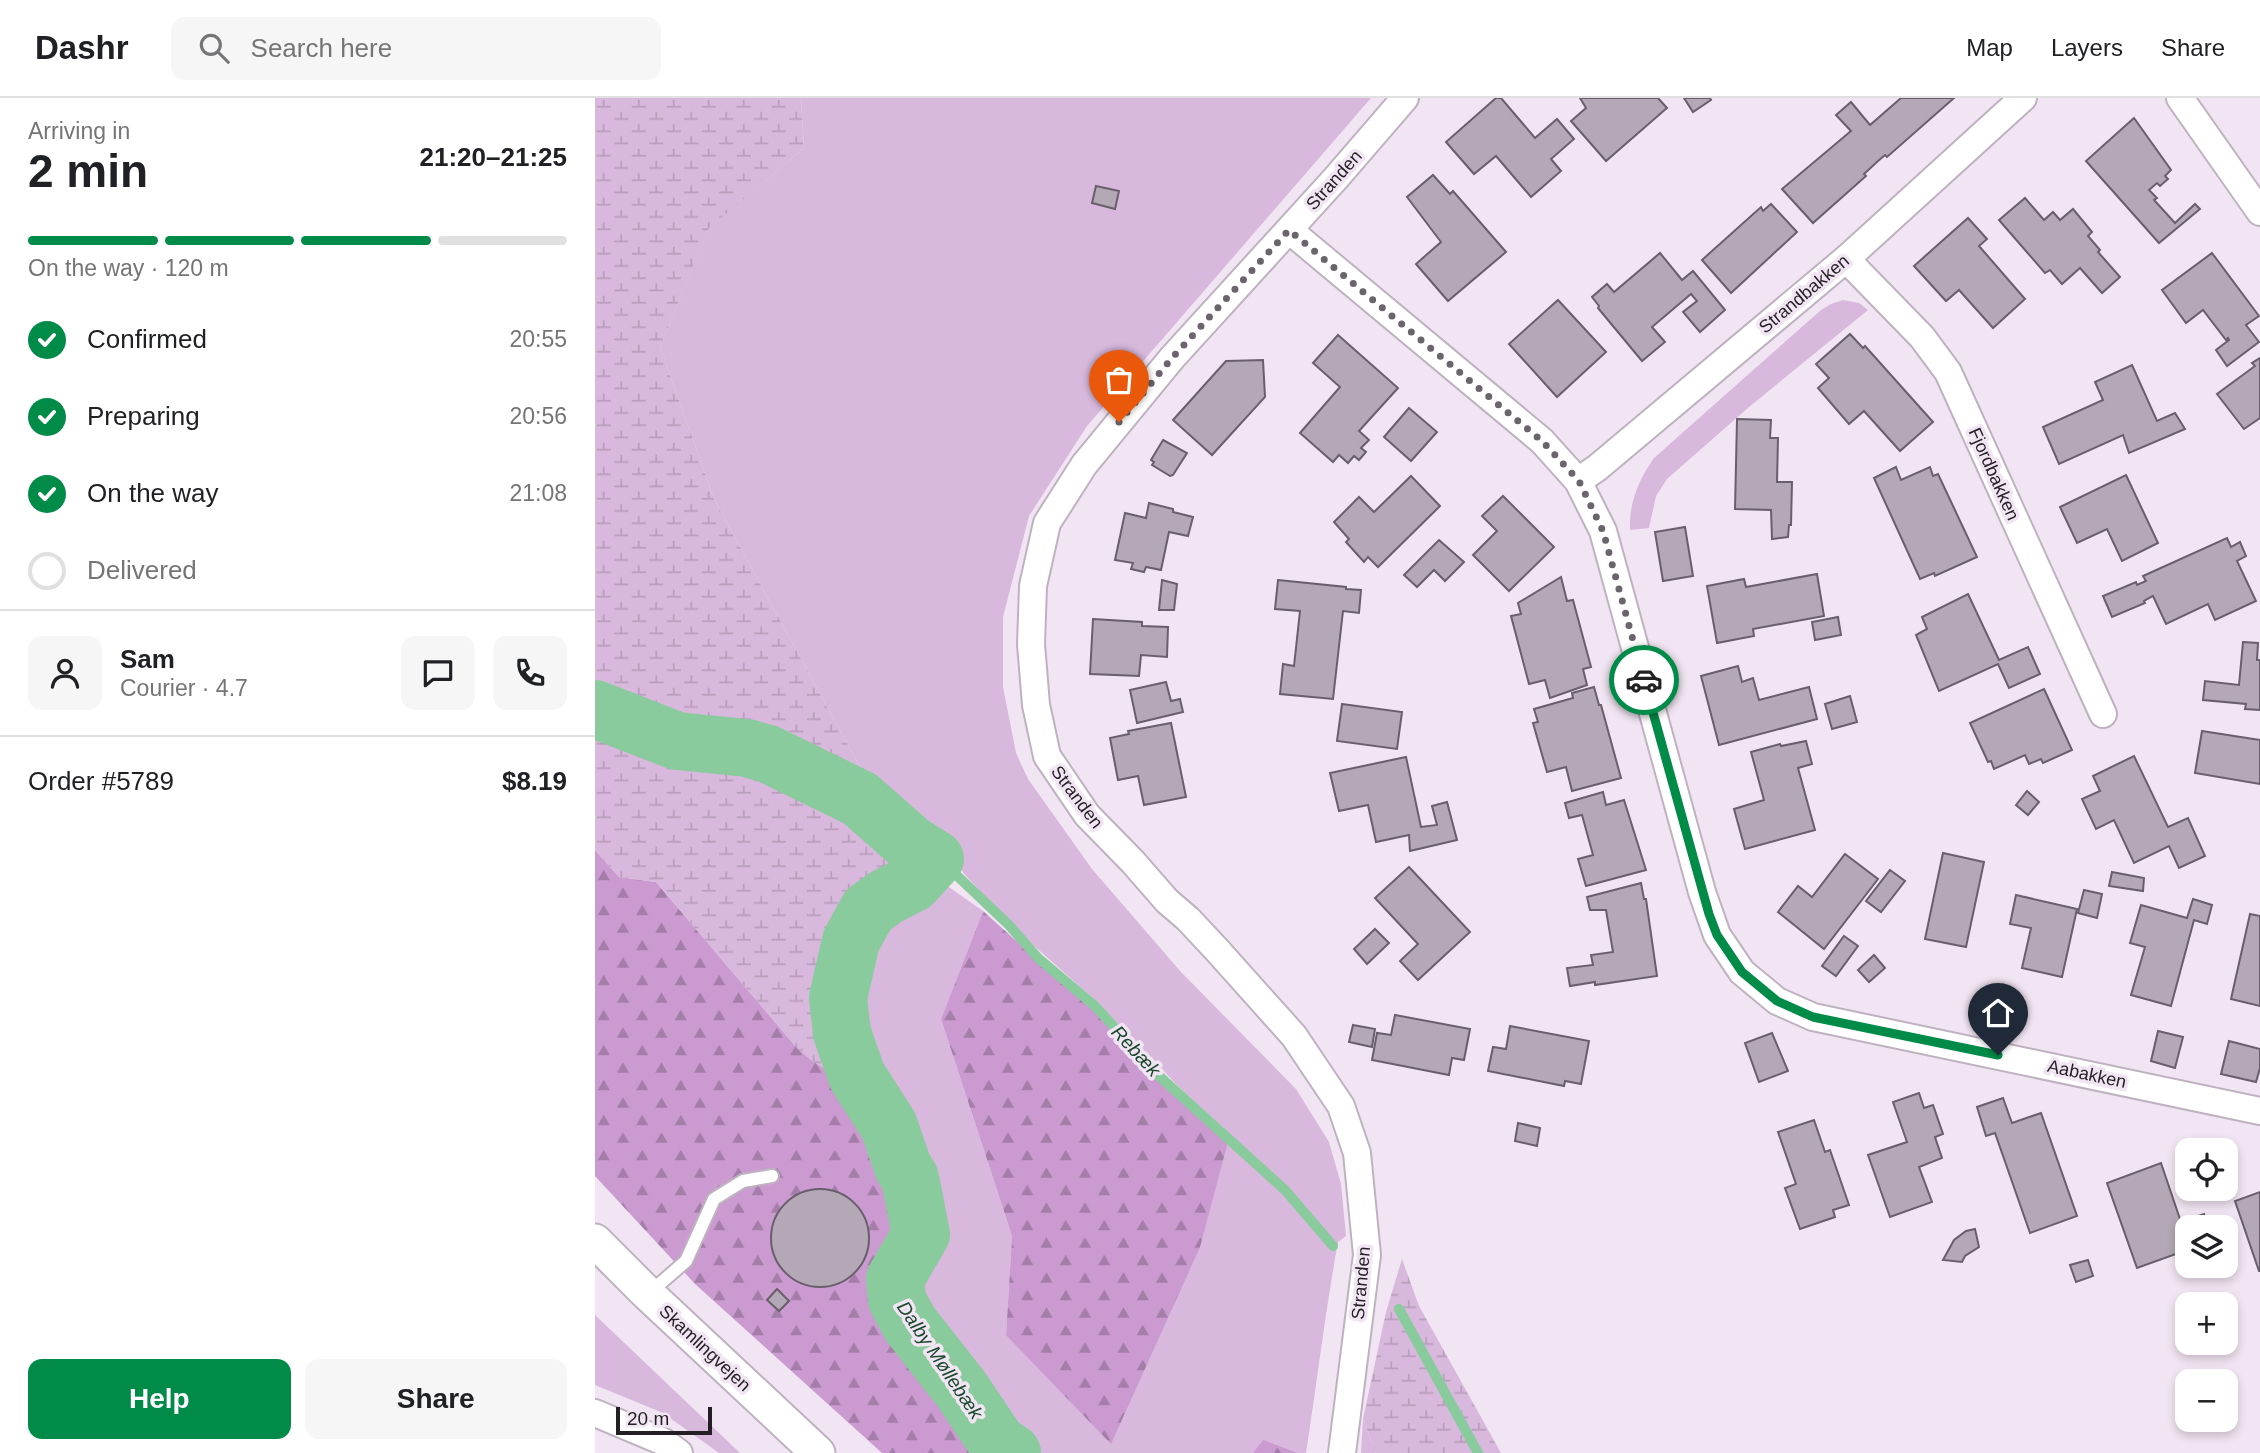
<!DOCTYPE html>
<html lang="en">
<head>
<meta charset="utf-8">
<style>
	body { margin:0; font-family:Arial,sans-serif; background:#f6f6f6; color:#202124; height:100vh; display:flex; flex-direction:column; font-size:26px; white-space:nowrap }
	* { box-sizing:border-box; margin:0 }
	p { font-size:23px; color:#757577 }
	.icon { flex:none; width:38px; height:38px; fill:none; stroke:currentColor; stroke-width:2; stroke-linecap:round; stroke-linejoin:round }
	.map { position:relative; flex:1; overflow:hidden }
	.details { display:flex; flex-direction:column; background:#fff; width:595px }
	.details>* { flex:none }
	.controls { position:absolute; left:1580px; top:1040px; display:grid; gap:14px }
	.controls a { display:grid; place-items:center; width:63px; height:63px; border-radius:14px; background:#fff; box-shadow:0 4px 10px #0003; font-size:35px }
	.scale { position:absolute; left:21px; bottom:18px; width:96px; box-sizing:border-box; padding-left:7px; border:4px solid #231f24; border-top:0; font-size:19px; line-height:24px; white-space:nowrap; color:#231f24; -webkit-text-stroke:5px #f2e5f3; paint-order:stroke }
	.pin { position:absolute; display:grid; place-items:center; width:60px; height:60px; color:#fff; margin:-72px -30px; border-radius:50% 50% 50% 0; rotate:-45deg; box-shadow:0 0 7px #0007 }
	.pin .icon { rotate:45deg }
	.courier { position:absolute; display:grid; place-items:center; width:70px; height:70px; margin:-35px; border:5px solid #008b48; border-radius:50%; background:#fff; color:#222; box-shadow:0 2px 9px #0007 }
	.summary em { font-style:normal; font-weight:700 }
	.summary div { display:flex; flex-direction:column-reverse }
	.summary { display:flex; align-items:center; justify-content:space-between; height:119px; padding:0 28px }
	h1 { font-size:46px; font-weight:700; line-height:52px }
	.bar { display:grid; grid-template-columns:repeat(4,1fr); gap:10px 7px; align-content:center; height:84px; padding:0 28px }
	.bar i { height:9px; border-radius:5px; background:#e0e0e0 }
	.bar .active { background:#008b48 }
	.bar p { grid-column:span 4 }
	.line { display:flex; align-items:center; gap:18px; padding:0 28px; border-top:2px solid #e0e0e0 }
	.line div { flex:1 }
	.round { display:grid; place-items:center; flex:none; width:74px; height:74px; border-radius:14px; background:#f6f6f6 }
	ol { padding:0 28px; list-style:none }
	li { display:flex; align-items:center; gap:21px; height:77px }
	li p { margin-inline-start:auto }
	li .icon { padding:7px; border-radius:50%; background:#008b48; color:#fff; stroke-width:4 }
	li:last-child { color:#757577 }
	li i { width:38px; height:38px; border:4px solid #e0e0e0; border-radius:50% }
	.button { display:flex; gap:14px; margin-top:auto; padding:14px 28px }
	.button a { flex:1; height:80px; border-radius:14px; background:#008b48; color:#fff; font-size:28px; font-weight:700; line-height:80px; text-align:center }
	.button a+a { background:#f6f6f6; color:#202124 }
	header { display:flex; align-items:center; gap:42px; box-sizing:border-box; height:98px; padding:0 35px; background:#fff; border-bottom:2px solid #e0e0e0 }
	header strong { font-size:33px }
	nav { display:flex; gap:38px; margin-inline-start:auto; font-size:24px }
	.search { width:490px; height:63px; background:#f6f6f6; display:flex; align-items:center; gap:18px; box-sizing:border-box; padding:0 24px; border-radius:14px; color:#757577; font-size:26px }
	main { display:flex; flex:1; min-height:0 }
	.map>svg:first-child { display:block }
</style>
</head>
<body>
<header>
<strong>Dashr</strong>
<div class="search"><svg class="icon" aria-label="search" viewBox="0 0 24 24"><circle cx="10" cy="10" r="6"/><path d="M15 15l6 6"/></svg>Search here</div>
<nav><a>Map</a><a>Layers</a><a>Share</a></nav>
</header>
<main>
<section class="details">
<div class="summary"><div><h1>2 min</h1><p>Arriving in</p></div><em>21:20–21:25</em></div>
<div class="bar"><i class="active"></i><i class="active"></i><i class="active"></i><i></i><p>On the way · 120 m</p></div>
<ol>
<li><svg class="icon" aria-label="check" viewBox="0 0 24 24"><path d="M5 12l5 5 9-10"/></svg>Confirmed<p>20:55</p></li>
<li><svg class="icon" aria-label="check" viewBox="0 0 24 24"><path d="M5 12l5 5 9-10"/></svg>Preparing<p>20:56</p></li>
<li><svg class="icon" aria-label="check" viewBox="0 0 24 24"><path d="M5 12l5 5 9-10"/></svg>On the way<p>21:08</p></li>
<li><i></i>Delivered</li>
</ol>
<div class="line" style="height:126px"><a class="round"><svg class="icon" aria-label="person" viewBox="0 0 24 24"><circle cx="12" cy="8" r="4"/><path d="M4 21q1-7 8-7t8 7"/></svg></a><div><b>Sam</b><p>Courier · 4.7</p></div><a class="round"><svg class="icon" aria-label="chat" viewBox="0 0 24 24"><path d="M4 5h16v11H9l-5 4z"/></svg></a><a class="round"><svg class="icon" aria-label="phone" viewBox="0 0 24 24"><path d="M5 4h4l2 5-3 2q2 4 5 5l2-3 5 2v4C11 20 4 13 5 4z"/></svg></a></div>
<div class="line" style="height:91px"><div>Order #5789</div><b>$8.19</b></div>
<div class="button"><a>Help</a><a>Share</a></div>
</section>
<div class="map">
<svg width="1665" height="1355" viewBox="0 0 1665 1355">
	<defs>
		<pattern id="forest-firs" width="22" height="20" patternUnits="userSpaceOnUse" patternTransform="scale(1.75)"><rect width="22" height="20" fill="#cb9ad1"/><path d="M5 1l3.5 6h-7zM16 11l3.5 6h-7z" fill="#a47da9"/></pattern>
		<pattern id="wetland-marsh" width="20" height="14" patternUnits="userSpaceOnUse" patternTransform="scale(1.75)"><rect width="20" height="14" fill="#d8b8dc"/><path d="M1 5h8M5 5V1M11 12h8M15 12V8" fill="none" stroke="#b99ebd"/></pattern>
	</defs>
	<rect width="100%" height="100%" fill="#f2e5f3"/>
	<!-- grass -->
	<g fill="#d8b8dc">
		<path d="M206 0H776L492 328 434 418 408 519V589L421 655 433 681 497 771 586 874 701 991 734 1044 746 1086 751 1138 743 1144C730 1214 722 1285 711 1355H703L668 1343 658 1355H436L315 1199 345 1100 275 974 258 913 261 852 281 814 341 780 388 813 346 921 417 1138 411 1237 635 1036 585 990 500 902 428 838 369 776 365 769 322 737 308 748 119 401 65 249 114 129 209 50Z"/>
		<path d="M1248 202 1264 205 1273 212 1154 309 1072 381 1061 398 1054 430 1035 432C1034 405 1043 383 1059 360L1226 212 1236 206Z"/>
		<path d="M0 1217 145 1355H124L68 1315 0 1287Z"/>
		<path d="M768 1321 781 1355H766Z"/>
	</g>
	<!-- forest -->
	<g fill="url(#forest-firs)">
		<path d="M0 752 24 779 61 784 202 950C231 975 238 977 275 974L345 1101 316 1199 436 1355H287L100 1186 0 1078Z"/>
		<path d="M388 813 635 1036 605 1149 516 1346 411 1237 417 1138 346 921Z"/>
		<path d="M668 1342 703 1355H658Z"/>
	</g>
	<!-- wetland -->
	<g fill="url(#wetland-marsh)">
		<path d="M0 0H206L209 50 114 130 65 249 119 401 308 748 310 771 267 799 249 823 234 912 240 944 252 976C230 975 218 964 202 950L61 784 24 779 0 752Z"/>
		<path d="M807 1161 824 1208 906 1355H781L768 1321 791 1214Z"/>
	</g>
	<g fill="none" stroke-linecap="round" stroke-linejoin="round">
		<!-- stream -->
		<g stroke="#89cb9c" stroke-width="10">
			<path d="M340 761 353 769 413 826 443 860 500 908 563 977 690 1092 738 1148"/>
			<path d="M804 1211 883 1355"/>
		</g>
		<!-- river -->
		<path stroke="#89cb9c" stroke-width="58" d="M0 611 82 643 152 650 173 656 265 701 316 746 340 761 318 785 291 799 273 812 256 843 243 900 247 935 262 978 294 1028 308 1069 315 1080 326 1136 300 1181 302 1202 315 1226 366 1291 403 1346 417 1355"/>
	</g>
	<!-- building -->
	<g fill="#b5a8b6" stroke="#695e6b" stroke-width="2">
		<path d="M901 0H906L940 40 962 21 979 41 956 61 966 73 936 99 901 58 879 76 851 44Z"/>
		<path d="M985 0H1063L1072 10 1011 63 976 23 991 10Z"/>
		<path d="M1089 0H1115L1116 2 1098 14Z"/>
		<path d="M1306 0H1359L1292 59 1290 57 1283 63 1269 76 1271 78 1218 125 1187 91 1256 33 1241 17 1256 4 1275 27Z"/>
		<path d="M1539 20 1576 72 1570 78 1573 81 1565 88 1562 85 1554 92 1562 100 1559 102 1580 125 1600 106 1605 111 1564 145 1491 63Z"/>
		<path d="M838 77 855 96 858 93 911 154 853 203 821 166 846 144 812 99Z"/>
		<path d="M501 88 524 93 520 111 497 105Z"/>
		<path d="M1430 100 1449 122 1458 114 1465 122 1478 111 1497 134 1493 138 1505 152 1503 154 1525 179 1507 195 1485 170 1467 186 1455 172 1450 175 1404 122Z"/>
		<path d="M1176 106 1202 134 1136 195 1107 162 1166 109 1168 113Z"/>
		<path d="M1373 120 1392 141 1384 148 1430 201 1398 230 1364 192 1351 203 1319 168Z"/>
		<path d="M1065 155 1087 182 1098 173 1130 212 1105 234 1088 214 1102 203 1096 196 1057 229 1070 244 1047 263 1003 210 1004 208 997 199 1012 186 1019 194Z"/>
		<path d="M1617 155 1664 218 1651 227 1664 244 1632 268 1621 252 1634 242 1633 240 1631 242 1608 212 1591 225 1567 192Z"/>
		<path d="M963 202 1011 254 962 299 914 246Z"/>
		<path d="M1255 236 1268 250 1270 248 1338 324 1305 353 1269 313 1254 326 1223 290 1234 280 1221 266Z"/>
		<path d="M743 237 803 290 764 333 774 342 766 350 771 354 764 362 759 358 753 365 744 357 738 364 705 335 745 289 718 265Z"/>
		<path d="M1665 260V320L1649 331 1622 296 1660 268 1657 265Z"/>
		<path d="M668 262 670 299 617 357 578 322 631 263Z"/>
		<path d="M1537 267 1562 323 1580 315 1590 331 1534 355 1528 337 1464 366 1448 329 1508 302 1500 284Z"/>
		<path d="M814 310 842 334 816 363 789 339Z"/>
		<path d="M1142 321 1176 322 1175 340H1183L1182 384H1197L1196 427H1194L1193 439 1177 441 1176 412 1140 411Z"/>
		<path d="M568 342 592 355 578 377 575 378 557 367 559 364 556 362Z"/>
		<path d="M1301 369 1306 382 1335 369 1338 378 1343 376 1382 459 1340 478 1339 475 1325 481 1279 380Z"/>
		<path d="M1531 377 1563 445 1527 463 1512 431 1482 445 1465 409Z"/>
		<path d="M816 378 845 408 783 469 773 459 769 464 751 444 754 441 739 424 764 399 779 414Z"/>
		<path d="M908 398 959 449 914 493 878 457 902 433 887 418Z"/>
		<path d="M554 405 578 411V414L598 419 593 438 574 434 566 472 551 469 549 474 536 471 538 465 520 462 530 415 551 420Z"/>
		<path d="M1090 429 1098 478 1068 483 1060 434Z"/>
		<path d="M1632 440 1636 449 1645 444 1651 458 1642 463 1661 503 1620 522 1613 506 1571 526 1558 498 1549 503 1550 505 1517 519 1508 498 1541 484 1542 487 1551 483 1548 478Z"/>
		<path d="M844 442 869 464 850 483 839 472 822 489 809 477Z"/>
		<path d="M1222 476 1229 518 1158 531 1159 538 1122 545 1112 488 1149 481 1151 489Z"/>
		<path d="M966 479 972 503 978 502 996 569 988 571 992 587 955 600 950 582 934 586 916 518 926 516 923 505Z"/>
		<path d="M567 482 582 486 579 512H564Z"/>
		<path d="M683 482 751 489V491L766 492 764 515 748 513 738 601 685 596 688 566 699 568 705 513 680 511Z"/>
		<path d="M1373 496 1404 562 1433 549 1445 576 1414 590 1403 566 1344 593 1321 537 1332 531 1327 519Z"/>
		<path d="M1243 519 1246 537 1220 542 1217 524Z"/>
		<path d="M498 521 547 524V528L573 529 572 559 546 557 544 578 495 576Z"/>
		<path d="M1648 544 1663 545 1662 562H1665V612L1650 611 1651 606 1608 602 1610 583 1644 587Z"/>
		<path d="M1143 568 1147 584 1158 580 1164 602 1214 589 1222 621 1124 647 1106 578Z"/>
		<path d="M571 584 576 603 585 601 588 614 542 625 535 592Z"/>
		<path d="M999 589 1004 607H1006L1026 680 977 693 971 669 952 674 938 625 943 624 939 611 978 600 977 595Z"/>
		<path d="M1449 591 1477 652 1448 665 1446 661 1434 666 1430 657 1399 671 1396 663 1393 664 1375 625Z"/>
		<path d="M1255 598 1262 624 1237 631 1230 606Z"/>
		<path d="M747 606 807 614 802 651 742 643Z"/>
		<path d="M576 625 591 699 549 707 543 678 523 682 515 640 534 636 533 633Z"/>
		<path d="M1607 633 1665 642V686L1600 675Z"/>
		<path d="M1211 643 1217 666 1203 670 1220 732 1150 751 1139 711 1169 702 1156 654 1185 646 1186 648Z"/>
		<path d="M1539 658 1573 729 1593 720 1610 758 1584 770 1574 748 1539 765 1519 722 1501 731 1487 701 1505 693 1498 678Z"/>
		<path d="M811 659 826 729 842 727 837 708 852 704 862 742 815 753 814 737 781 744 773 707 744 713 735 675Z"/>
		<path d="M1432 693 1444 704 1433 717 1421 707Z"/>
		<path d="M1008 694 1011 707 1029 702 1051 772 991 788 983 761 998 757 987 717 974 720 970 705Z"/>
		<path d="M1348 755 1389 764 1371 849 1330 841Z"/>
		<path d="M1250 756 1283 781 1229 851 1183 814 1203 788 1217 799Z"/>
		<path d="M814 769 875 834 823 882 805 863 823 846 780 800Z"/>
		<path d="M1295 772 1310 783 1286 814 1271 803Z"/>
		<path d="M1517 774 1549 780 1548 793 1514 788Z"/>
		<path d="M1046 785 1049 801H1051L1062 878 1000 887V884L975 888 972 870 998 867 996 857 1018 854 1011 812H995L992 799Z"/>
		<path d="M1489 792 1507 796 1502 820 1483 815Z"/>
		<path d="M1421 797 1482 811 1467 879 1427 870 1436 830 1415 826Z"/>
		<path d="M1598 801 1617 807 1612 826 1599 822 1576 908 1536 897 1550 849 1535 845 1546 807 1592 820Z"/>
		<path d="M1655 816 1665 818V908L1636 901Z"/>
		<path d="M780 831 794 845 772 866 759 851Z"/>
		<path d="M1249 838 1263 848 1241 878 1227 868Z"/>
		<path d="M1279 857 1290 870 1274 884 1263 872Z"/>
		<path d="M800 917 875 931 869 962 857 960 854 977 777 962 782 935 796 937Z"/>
		<path d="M758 927 780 931 777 949 754 944Z"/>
		<path d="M915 928 994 943 986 986 970 983 969 988 893 973 898 949 911 951Z"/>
		<path d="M1563 933 1588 939 1580 970 1556 963Z"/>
		<path d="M1177 935 1193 973 1164 984 1150 945Z"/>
		<path d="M1634 943 1665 951V970L1661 984 1626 976Z"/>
		<path d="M1324 995 1329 1010 1338 1007 1348 1036 1340 1039 1347 1060 1324 1069 1337 1104 1295 1119 1273 1057 1312 1044 1298 1004Z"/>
		<path d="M1408 1000 1417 1025 1446 1015 1482 1118 1435 1135 1400 1035 1391 1038 1382 1009Z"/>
		<path d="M1219 1022 1230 1054 1235 1052 1254 1107 1238 1112 1240 1119 1205 1131 1190 1090 1201 1086 1183 1034Z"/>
		<path d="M923 1025 945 1030 942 1048 920 1043Z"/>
		<path d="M1566 1065 1586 1124 1609 1116 1614 1129H1592V1163L1589 1153 1542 1170 1512 1085Z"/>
		<circle cx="225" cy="1140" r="49"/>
		<path d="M1665 1094V1173H1664L1640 1103Z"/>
		<path d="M1380 1131 1384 1149 1370 1158 1367 1164 1348 1162 1359 1142 1371 1133Z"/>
		<path d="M1493 1162 1498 1178 1481 1184 1475 1167Z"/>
		<path d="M182 1191 194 1203 184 1213 172 1202Z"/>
	</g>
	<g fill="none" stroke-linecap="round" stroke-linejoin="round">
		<!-- service casing -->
		<g stroke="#bfb2c0" stroke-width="16">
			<path id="service" d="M53 1196 91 1163 119 1101 148 1083 177 1078"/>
		</g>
		<!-- minor casing -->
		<g stroke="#bfb2c0" stroke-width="30">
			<g id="minor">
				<path d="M1585 0 1665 114"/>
				<path d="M694 132 947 343 983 383 1008 433 1107 794 1122 837 1147 874 1182 903 1218 919 1665 1013"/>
				<path d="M1251 161 1327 239 1353 274 1508 616"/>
				<path d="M983 383 1002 370 1251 161 1428 0"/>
				<path d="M0 1315 69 1344 84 1355"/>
				<path d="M747 1355 772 1157 762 1055 746 1008 699 938 622 852 593 821 572 803 538 764 492 717 452 658 441 607 436 546 438 488 452 425 489 367 577 260 741 80 810 0"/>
			</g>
		</g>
		<!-- tertiary casing -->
		<g stroke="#bfb2c0" stroke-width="37">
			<path id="tertiary" d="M0 1143 53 1196 223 1355"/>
		</g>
		<!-- service -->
		<use href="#service" stroke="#fff" stroke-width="12"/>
		<!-- minor -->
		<use href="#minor" stroke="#fff" stroke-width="26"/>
		<!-- tertiary -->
		<use href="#tertiary" stroke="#fff" stroke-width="33"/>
	</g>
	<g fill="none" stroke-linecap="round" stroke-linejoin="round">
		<!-- done -->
		<path stroke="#6b646c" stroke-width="7" stroke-dasharray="0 12.6" d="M524 324 577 260 694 132 947 343 984 383 1008 433 1049 582"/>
		<!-- route -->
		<path stroke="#008b48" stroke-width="9" d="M1049 582 1114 816 1122 837 1147 874 1182 903 1218 919 1403 957"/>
	</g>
	<g text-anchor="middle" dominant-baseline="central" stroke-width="7" stroke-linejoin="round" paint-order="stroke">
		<!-- street labels -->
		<g font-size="18" fill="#231f24" stroke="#f2e5f3">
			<text transform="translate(739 82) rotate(-48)">Stranden</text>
			<text transform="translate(1209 196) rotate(-40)">Strandbakken</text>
			<text transform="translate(1399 376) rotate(66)">Fjordbakken</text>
			<text transform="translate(482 699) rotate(53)">Stranden</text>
			<text transform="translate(1492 976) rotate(12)">Aabakken</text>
			<text transform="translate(766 1185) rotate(-85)">Stranden</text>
			<text transform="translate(110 1250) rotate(43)">Skamlingvejen</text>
		</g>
		<!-- water labels -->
		<g font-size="19" font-style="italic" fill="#19492b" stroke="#f2e5f3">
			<text transform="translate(541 953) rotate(47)">Rebæk</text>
			<text transform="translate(345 1262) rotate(56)">Dalby Møllebæk</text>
		</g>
	</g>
</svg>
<div class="controls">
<a><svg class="icon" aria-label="locate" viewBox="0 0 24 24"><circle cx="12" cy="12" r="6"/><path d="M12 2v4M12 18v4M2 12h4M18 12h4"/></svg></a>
<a><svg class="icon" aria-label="layers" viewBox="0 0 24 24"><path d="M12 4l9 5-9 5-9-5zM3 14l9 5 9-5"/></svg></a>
<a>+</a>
<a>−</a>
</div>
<div class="scale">20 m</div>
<div class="pin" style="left:524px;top:324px;background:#ea580c"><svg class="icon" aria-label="bag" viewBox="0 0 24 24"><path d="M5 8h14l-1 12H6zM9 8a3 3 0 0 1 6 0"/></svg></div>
<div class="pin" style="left:1403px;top:957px;background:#1f2937"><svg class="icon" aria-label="home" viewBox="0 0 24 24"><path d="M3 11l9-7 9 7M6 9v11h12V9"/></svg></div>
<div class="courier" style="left:1049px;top:582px"><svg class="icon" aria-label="car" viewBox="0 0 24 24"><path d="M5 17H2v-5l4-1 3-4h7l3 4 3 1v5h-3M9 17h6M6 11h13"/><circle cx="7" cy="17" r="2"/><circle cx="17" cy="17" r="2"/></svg></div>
</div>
</main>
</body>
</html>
